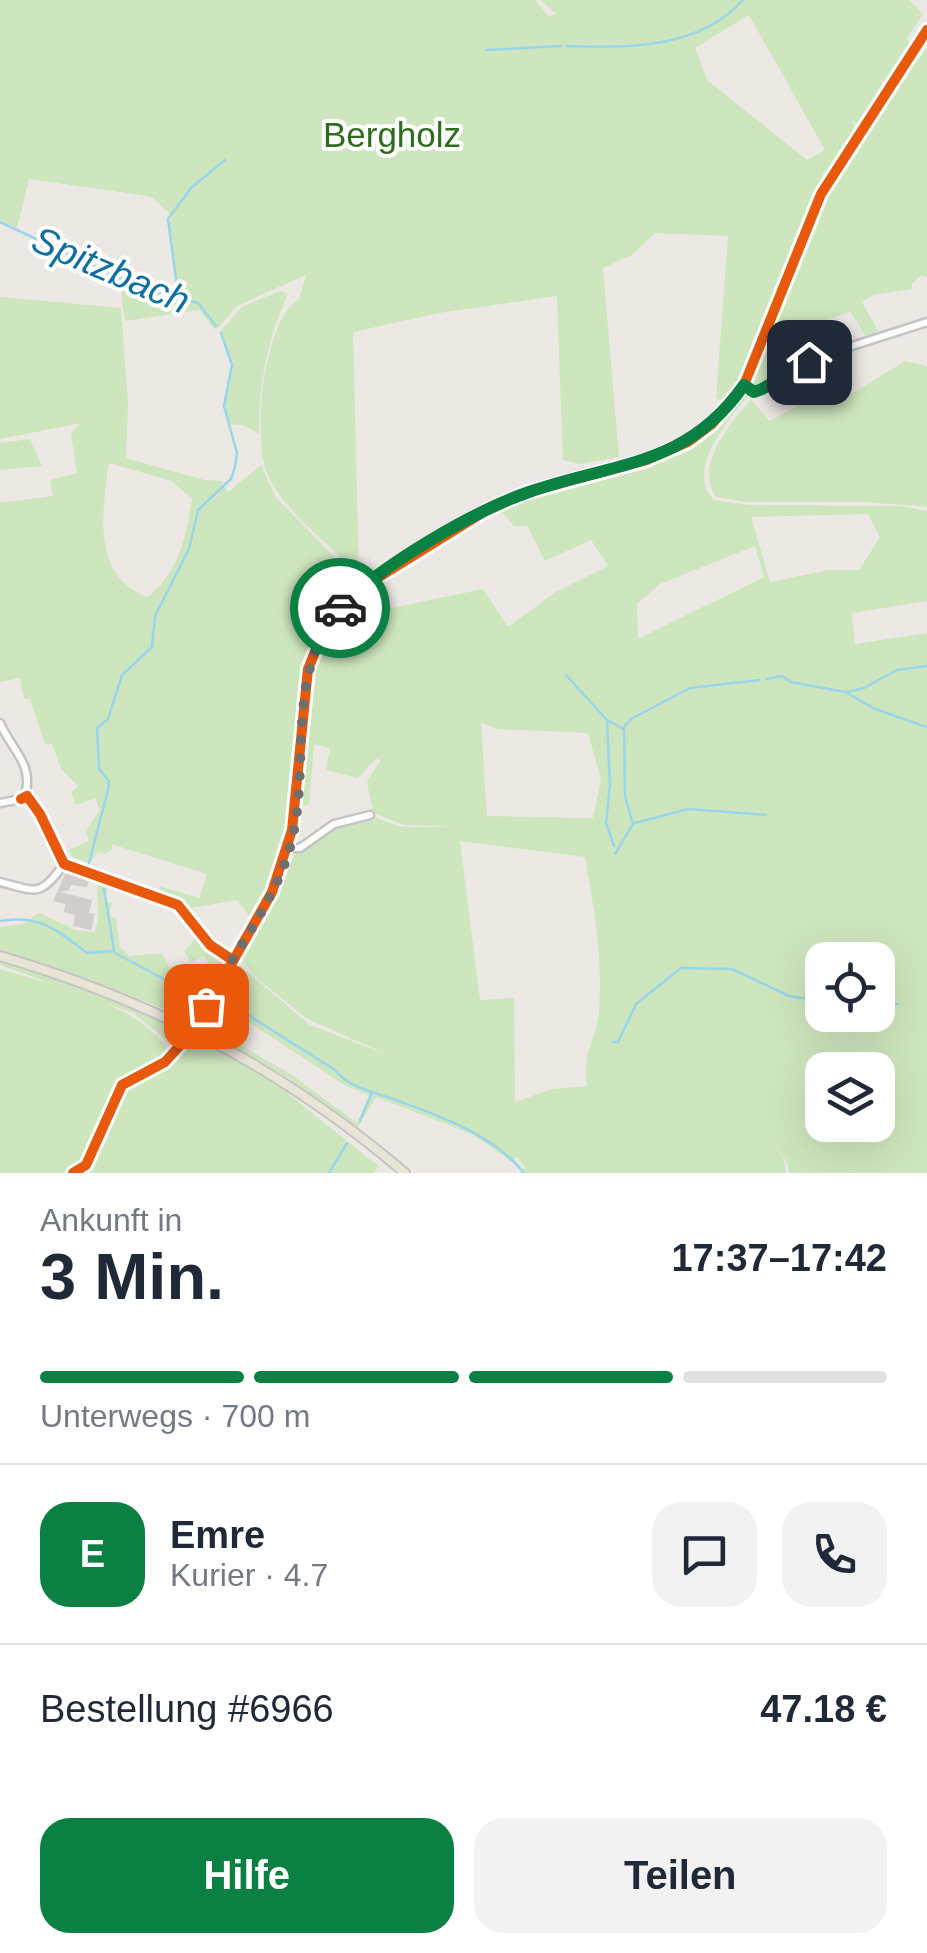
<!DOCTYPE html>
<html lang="de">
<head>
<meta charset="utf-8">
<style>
	body { margin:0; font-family:Arial,sans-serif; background:#f2f2f3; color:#1f2937; height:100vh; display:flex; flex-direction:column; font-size:38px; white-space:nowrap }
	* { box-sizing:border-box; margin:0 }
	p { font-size:32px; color:#747a83 }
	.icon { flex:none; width:55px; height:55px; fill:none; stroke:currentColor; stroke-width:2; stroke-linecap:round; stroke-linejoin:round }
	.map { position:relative; height:1173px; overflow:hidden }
	.panel { display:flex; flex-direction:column; background:#fff; flex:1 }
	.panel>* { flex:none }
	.fabs { position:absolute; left:805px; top:942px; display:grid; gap:20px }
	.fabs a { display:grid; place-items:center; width:90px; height:90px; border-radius:20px; background:#fff; box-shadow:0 10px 40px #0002; font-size:50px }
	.pin { position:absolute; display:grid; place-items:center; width:85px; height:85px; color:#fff; margin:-42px; border-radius:20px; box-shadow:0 5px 15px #0006 }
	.courier { position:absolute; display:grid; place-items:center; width:100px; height:100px; margin:-50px; border:8px solid #0b8043; border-radius:50%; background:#fff; color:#222; box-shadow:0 2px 12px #0007 }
	.overview em { font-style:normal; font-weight:800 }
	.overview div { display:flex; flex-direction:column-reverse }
	.overview { display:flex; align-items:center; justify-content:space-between; height:170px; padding:0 40px }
	h1 { font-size:65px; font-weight:800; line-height:75px }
	.bar { display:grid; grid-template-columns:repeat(4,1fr); gap:15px 10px; align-content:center; height:120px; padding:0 40px }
	.bar i { height:12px; border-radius:8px; background:#e0e1e3 }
	.bar .on { background:#0b8043 }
	.bar p { grid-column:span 4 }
	.line { display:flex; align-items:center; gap:25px; padding:0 40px; border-top:2px solid #e0e1e3 }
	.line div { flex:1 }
	.round { display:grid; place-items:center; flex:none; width:105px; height:105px; border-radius:30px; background:#f2f2f3 }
	.action { display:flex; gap:20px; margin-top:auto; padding:20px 40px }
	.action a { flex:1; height:115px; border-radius:30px; background:#0b8043; color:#fff; font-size:40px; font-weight:800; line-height:115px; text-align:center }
	.action a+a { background:#f2f2f3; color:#1f2937 }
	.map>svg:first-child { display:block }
</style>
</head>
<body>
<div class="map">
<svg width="927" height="1173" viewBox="0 0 927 1173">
	<rect width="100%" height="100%" fill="#ece8e4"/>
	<!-- green -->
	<g fill="#cee6be" fill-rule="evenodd">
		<path d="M0 0H535L549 17 556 14 541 0H909L923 14 907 38 913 46 886 82 881 80 883 85 858 124 852 121 855 128 828 172H823L824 179 785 262 752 359 728 401 716 399 728 236 655 233 632 255 603 268 619 457 580 464 563 460 557 296 439 313 353 332 359 571 370 575 441 530 442 531 367 579H360L353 563 348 565C322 538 281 508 267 473 252 437 264 318 299 299L306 275 237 306 218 328 214 329 199 310 125 321 121 294 126 286 179 296 168 228 172 216 153 198 141 195 29 179 17 228 0 220ZM749 15 825 150 807 160 707 80 695 48Z"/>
		<path d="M927 48V277L920 276 912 284V289L873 295 862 302 881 336 868 340 850 311 806 330 816 356 762 386H751L819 209 874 118Z"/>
		<path d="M280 291 288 294C267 339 259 384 259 434L243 425 229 424 224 406 232 365 220 332 243 306Z"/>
		<path d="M0 297 121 308 128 403 126 458 204 480 222 481 228 492 261 465 276 497 349 572 353 589C324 618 309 644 302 685H297L301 690 287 845 273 886 253 920 237 900 191 908 188 914 158 897 160 886 199 898 207 874 111 844 113 849 105 854 98 852 89 863 72 857 68 850 89 841 86 831 100 810 95 798 76 805 71 792 78 786 61 769 52 743 45 745 30 699H24L20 678 0 682V503L53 496 50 480 77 473 71 433 81 423 0 439ZM109 463 172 481 192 499C186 537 179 571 148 597 91 578 102 510 109 463Z"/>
		<path d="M905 361 927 366V507L865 502H745L716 497C694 464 730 425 751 399L769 421 840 383 848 396Z"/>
		<path d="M747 390 750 394C730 417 684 470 714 500L750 505 903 506 927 511V601L852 613 855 644 927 633V1173H789L788 1164 772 1140 784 1160 786 1173H521L525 1167 516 1157 512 1162 472 1134 376 1097 357 1128 290 1079 218 1037 210 1013 231 967 237 963 310 1025 388 1055 306 1018 259 980 244 963 242 954 281 890 295 853 330 828 372 816 401 827H457L404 825 373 813 367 781 381 760 376 759 358 778 326 770 330 748 314 744 309 805 302 806C308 743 303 675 338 619L483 589 508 627 557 591 608 566 591 540 545 561 527 526H514L499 509 520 498C611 472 687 472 747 390ZM868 514 880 537 859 570H829L770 582 751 517ZM755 546 764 577 638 639 637 604 660 584ZM481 723 497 729 588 733 601 779 593 818 487 816ZM460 841 585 857C594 906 603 960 599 1011 596 1042 582 1050 587 1086L552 1089 515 1102 514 998 480 1000ZM822 960H878V1015H822ZM223 1005 346 1086 369 1095 357 1123 292 1075 222 1034 217 1021ZM822 1070H878V1125H822Z"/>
		<path d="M30 439 42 466 0 470V443Z"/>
		<path d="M99 881 109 884 104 901 112 903 109 916 116 918 120 947 129 956 162 953 169 967 203 977 208 962 204 956 191 962 184 951 194 940 196 928 231 959 206 1006 202 1002 186 1018 110 987 0 953V927L23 924 39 913 76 930 94 932C103 918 94 898 99 881Z"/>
		<path d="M0 960 108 996 179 1028 183 1038 178 1043 169 1042 133 1013 0 965Z"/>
		<path d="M0 969C58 987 135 1000 171 1053L146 1069 147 1073 192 1040 202 1042 271 1080 387 1173 379 1167 373 1173H77L90 1165 124 1088 121 1084 84 1163 70 1173H0Z"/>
	</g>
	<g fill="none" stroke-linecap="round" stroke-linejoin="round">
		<!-- stream -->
		<g stroke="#99d6ec" stroke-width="2.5">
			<path d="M567 46C628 48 699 49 743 0"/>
			<path d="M487 50 561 46"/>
			<path d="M0 222 145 290 198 303 216 326"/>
			<path d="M178 294 168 219 191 188 225 160"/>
			<path d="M566 675 607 720 622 728"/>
			<path d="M766 679 782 676 791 682 845 692 875 709 927 727"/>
			<path d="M847 692 864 688 897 670 927 666"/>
			<path d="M607 720 610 785 606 823 614 846"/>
			<path d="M635 823 688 809 766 815"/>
			<path d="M615 854 633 824 625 796 624 727 631 719 690 688 760 680"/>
			<path d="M89 863 108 790 109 781 99 769 97 728 108 719 122 675 152 647 155 616 189 549 198 510 231 479 235 467 237 453 224 406 232 365 221 333"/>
			<path d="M104 889 114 950"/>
			<path d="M0 921C40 914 57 930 87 953L114 951"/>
			<path d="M115 953 177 986 202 990"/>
			<path d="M223 999 335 1070C349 1088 374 1092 396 1100 442 1117 494 1135 524 1173"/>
			<path d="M878 1004H898"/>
			<path d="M613 1042H618L636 1004 681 968 732 969 789 996 822 1001"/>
			<path d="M360 1121 372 1092"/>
			<path d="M329 1173 347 1143"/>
		</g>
	</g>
	<!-- building -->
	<path fill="#d1cecb" d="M66 872 89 880 87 887 71 885 69 890 61 892 92 900 89 913 95 914 91 930 73 926 75 915 64 912 65 904 53 901Z"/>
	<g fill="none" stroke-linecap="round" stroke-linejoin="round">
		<!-- minor casing -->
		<g stroke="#c5c4c5" stroke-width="11">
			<g id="minor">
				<path d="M744 385 754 391 762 389 827 354 927 322"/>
				<path d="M0 723C12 751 34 764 25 795"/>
				<path d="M25 795 40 814 64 864 178 905 210 945 231 959"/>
				<path d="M0 803 21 799"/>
				<path d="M290 848H300L334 824 370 815"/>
				<path d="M0 882C36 891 40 898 64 864"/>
				<path d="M207 1010 216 1041"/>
				<path d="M73 1173 86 1165 122 1085 165 1062 194 1030 272 892 292 830 308 669 326 625 363 587 487 510 525 493 647 460 688 442 712 424 744 385 821 194 927 30"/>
			</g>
		</g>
		<!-- major casing -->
		<g stroke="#c6c5c4" stroke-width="12">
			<path id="major" d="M0 956C154 1001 283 1069 405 1173"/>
		</g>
		<!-- minor -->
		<use href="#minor" stroke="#fcfcfb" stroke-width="6"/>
		<!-- major -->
		<use href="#major" stroke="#e8e4d6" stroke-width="8"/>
		<!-- cycleway casing -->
		<g stroke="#fff" stroke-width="16">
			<g id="cycleway">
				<path d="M21 799 27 796 40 814 64 864 178 905 210 945 231 959"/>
				<path d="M73 1173 86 1165 122 1085 165 1062 194 1030 272 892 292 830 308 669 326 625 363 587 487 510 525 493 647 460 688 442 712 424 744 385 821 194 927 30"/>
			</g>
		</g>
		<!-- cycleway -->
		<use href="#cycleway" stroke="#e8590c" stroke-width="10"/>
	</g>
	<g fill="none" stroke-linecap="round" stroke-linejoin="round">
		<!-- done -->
		<path stroke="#706f6e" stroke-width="10" stroke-dasharray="0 18" d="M206 1006C232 954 272 907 289 851 313 770 282 679 340 608"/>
		<!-- route -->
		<path stroke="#0b8043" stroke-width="12" d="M340 608C379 566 474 511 529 492 615 462 687 467 744 385L754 392 762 389 809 362"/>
	</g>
	<g text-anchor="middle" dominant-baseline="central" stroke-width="8" stroke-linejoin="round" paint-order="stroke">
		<!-- park labels -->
		<g font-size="35" fill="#2c6e1b" stroke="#fff">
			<text x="392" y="134">Bergholz</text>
		</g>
		<!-- water labels -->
		<g font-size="38" font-style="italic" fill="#0d6fa3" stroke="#fff">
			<text transform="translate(111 270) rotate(23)">Spitzbach</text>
		</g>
	</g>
</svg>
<div class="fabs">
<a><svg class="icon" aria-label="locate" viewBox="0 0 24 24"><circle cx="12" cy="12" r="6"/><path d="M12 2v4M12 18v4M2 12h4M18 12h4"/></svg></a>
<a><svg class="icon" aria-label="layers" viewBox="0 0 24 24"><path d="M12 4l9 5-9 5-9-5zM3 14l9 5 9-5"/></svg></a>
</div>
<div class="pin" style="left:206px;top:1006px;background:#ea580c"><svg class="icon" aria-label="bag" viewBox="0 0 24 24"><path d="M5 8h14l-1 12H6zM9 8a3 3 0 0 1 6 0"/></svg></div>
<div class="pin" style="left:809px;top:362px;background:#1f2937"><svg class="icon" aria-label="home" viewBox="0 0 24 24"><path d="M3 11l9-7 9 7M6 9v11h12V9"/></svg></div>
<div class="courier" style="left:340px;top:608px"><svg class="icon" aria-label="car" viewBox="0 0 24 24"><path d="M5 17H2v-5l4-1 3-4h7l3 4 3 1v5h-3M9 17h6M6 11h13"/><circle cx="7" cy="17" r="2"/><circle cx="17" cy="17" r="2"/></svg></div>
</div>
<section class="panel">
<div class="overview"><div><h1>3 Min.</h1><p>Ankunft in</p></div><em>17:37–17:42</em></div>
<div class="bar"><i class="on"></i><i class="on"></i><i class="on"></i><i></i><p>Unterwegs · 700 m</p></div>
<div class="line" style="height:180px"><b class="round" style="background:#0b8043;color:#fff">E</b><div><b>Emre</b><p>Kurier · 4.7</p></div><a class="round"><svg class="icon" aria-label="chat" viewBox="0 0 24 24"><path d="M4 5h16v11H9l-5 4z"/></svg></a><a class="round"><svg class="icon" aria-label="phone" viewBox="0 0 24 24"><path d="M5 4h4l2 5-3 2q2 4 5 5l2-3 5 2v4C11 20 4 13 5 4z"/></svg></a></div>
<div class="line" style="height:130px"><div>Bestellung #6966</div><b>47.18 €</b></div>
<div class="action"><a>Hilfe</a><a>Teilen</a></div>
</section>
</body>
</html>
